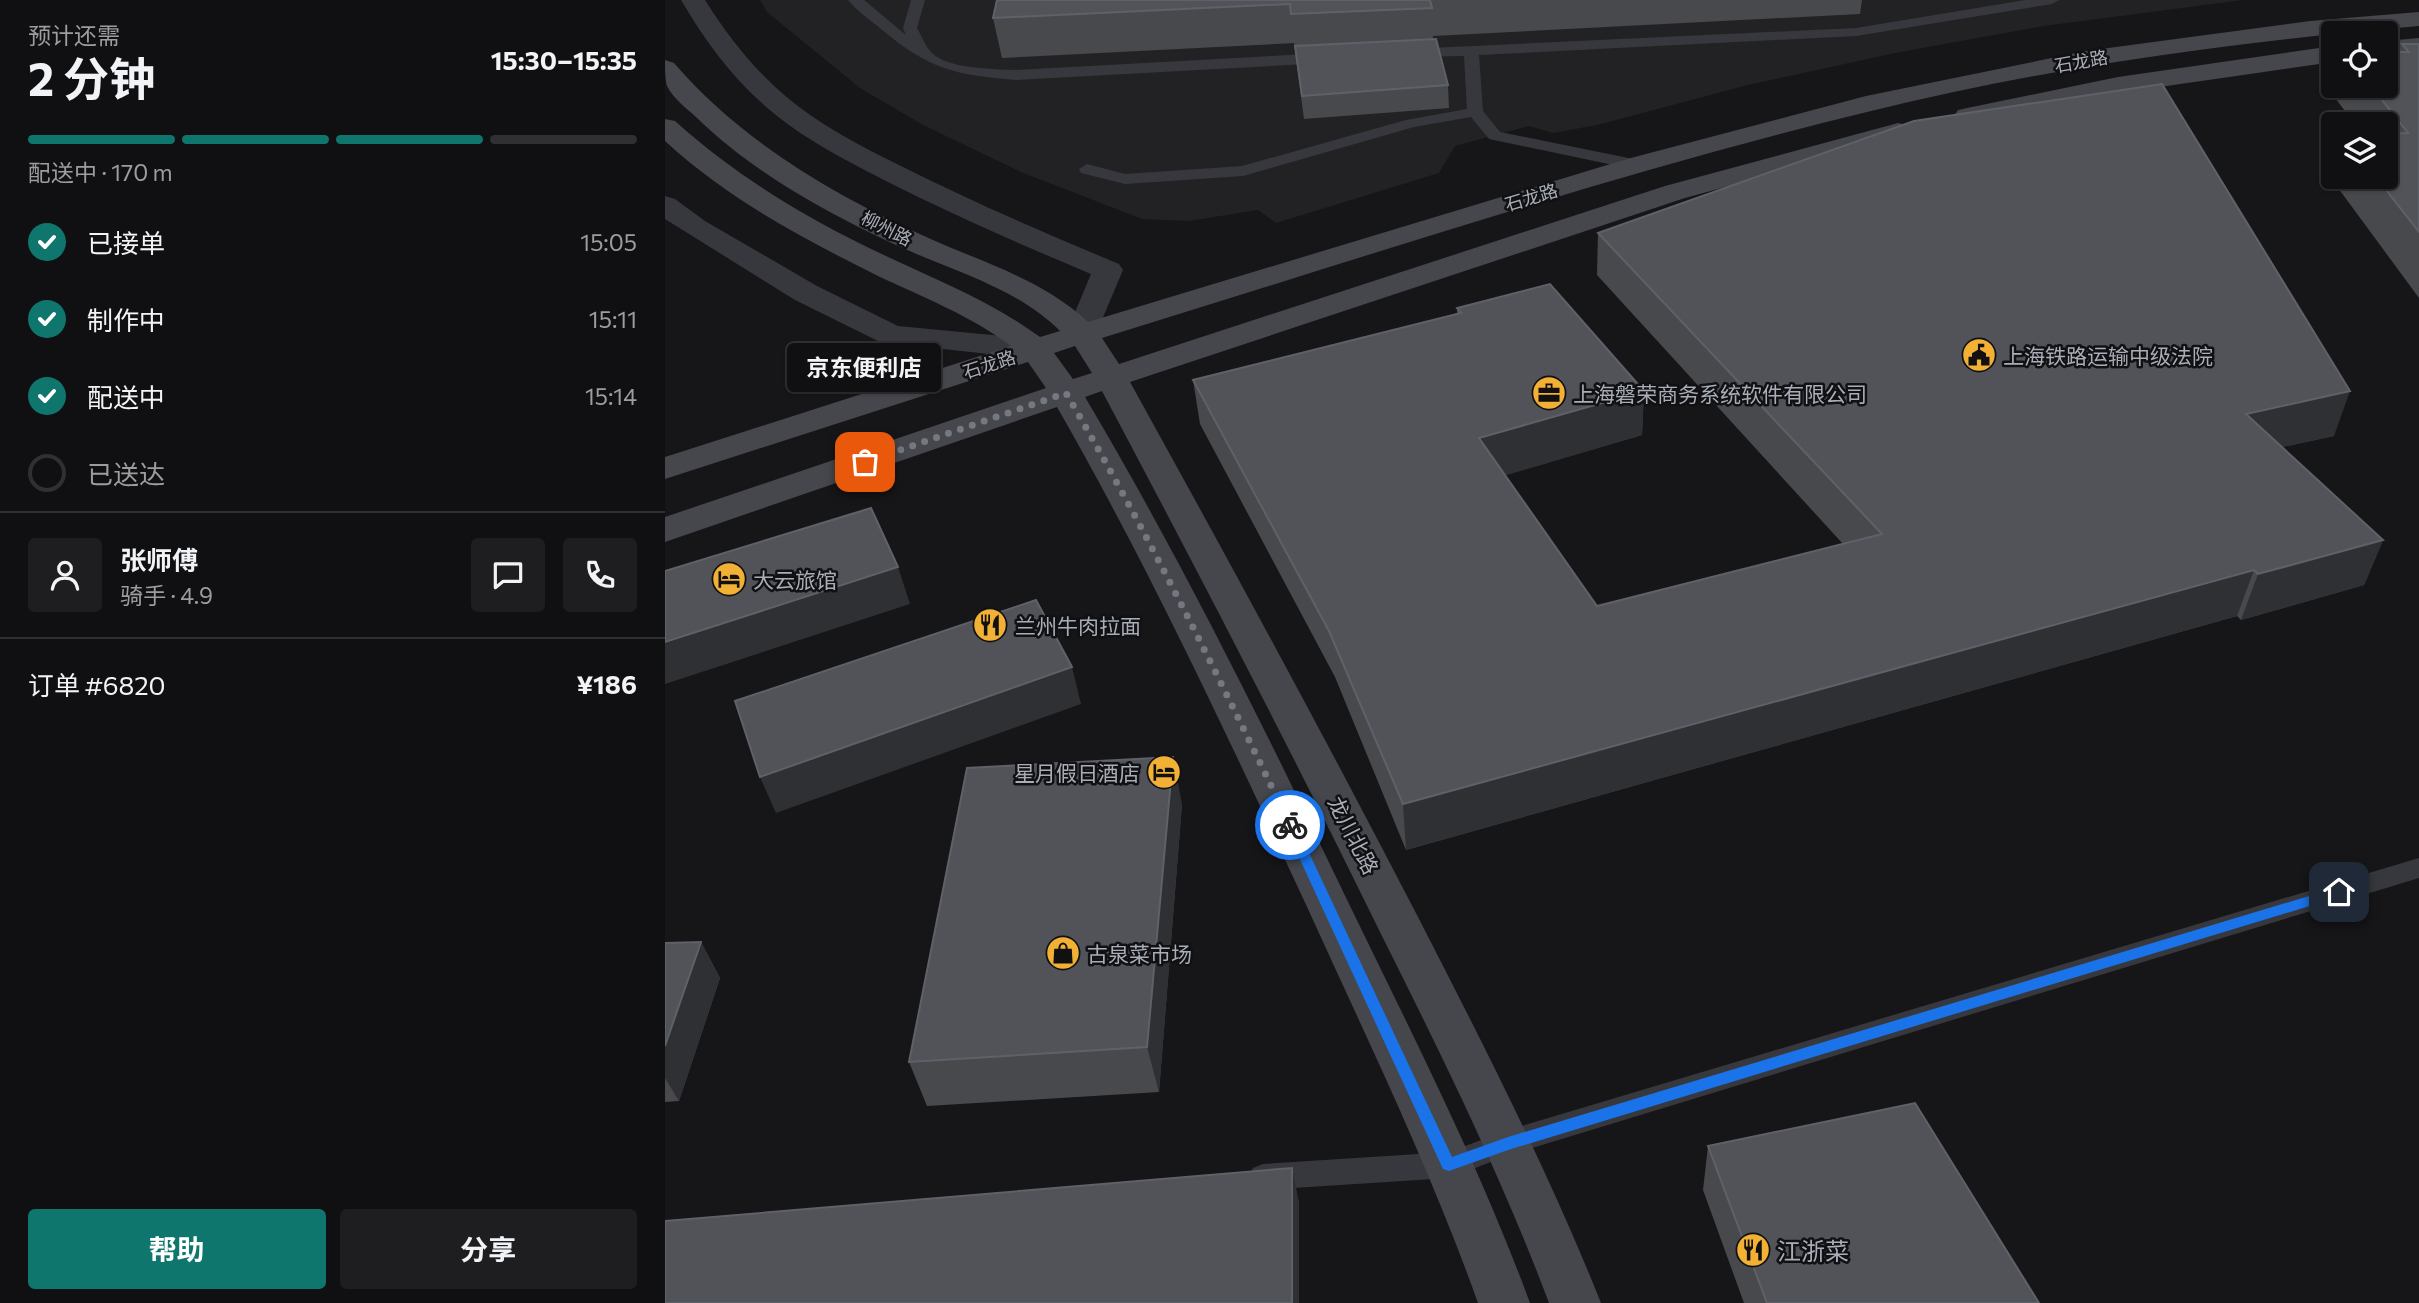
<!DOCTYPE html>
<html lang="zh">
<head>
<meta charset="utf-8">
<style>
	body { margin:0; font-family:Commissioner,"Noto Sans SC",sans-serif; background:#1e1e20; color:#f1f3f6; height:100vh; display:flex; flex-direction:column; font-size:26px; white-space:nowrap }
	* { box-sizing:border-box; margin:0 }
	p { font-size:23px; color:#9c9d9f }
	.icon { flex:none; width:38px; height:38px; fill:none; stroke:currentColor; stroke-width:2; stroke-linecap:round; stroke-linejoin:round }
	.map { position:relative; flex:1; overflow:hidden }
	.side { display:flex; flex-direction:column; background:#101012; width:665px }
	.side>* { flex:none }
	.fabs { position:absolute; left:1656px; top:21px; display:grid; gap:14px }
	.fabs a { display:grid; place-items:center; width:77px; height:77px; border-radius:7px; background:#101012; box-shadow:0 2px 5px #0004,0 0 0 2px #303032; font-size:35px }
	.pin { position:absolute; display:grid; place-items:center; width:60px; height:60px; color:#fff; margin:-30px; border-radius:14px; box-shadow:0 4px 10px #0006 }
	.courier { position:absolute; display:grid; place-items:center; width:70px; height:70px; margin:-35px; border:5px solid #1a73e8; border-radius:50%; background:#fff; color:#222; box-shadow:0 2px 9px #0007 }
	.bubble { position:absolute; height:49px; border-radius:7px; background:#101012; box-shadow:0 2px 5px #0004,0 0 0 2px #303032; font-size:23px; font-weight:700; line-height:49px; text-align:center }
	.overview em { font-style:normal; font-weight:700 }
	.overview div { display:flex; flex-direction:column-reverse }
	.overview { display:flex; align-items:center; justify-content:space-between; height:119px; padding:0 28px }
	h1 { font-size:46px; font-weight:700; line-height:52px }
	.bar { display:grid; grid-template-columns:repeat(4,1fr); gap:10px 7px; align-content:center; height:84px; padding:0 28px }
	.bar i { height:9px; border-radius:5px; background:#303032 }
	.bar .selected { background:#0f766e }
	.bar p { grid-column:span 4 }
	.line { display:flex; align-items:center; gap:18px; padding:0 28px; border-top:2px solid #303032 }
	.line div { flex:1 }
	.round { display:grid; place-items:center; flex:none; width:74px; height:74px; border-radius:7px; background:#1e1e20 }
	ol { padding:0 28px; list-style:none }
	li { display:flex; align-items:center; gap:21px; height:77px }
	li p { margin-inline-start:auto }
	li .icon { padding:7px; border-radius:50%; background:#0f766e; color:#fff; stroke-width:4 }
	li:last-child { color:#9c9d9f }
	li i { width:38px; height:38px; border:4px solid #303032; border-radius:50% }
	.action { display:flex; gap:14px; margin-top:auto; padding:14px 28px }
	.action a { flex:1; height:80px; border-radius:7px; background:#0f766e; color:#fff; font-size:28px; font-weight:700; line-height:80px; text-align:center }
	.action a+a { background:#1e1e20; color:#f1f3f6 }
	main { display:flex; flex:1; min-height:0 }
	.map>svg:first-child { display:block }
</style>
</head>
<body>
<main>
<section class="side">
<div class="overview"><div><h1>2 分钟</h1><p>预计还需</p></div><em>15:30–15:35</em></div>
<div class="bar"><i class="selected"></i><i class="selected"></i><i class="selected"></i><i></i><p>配送中 · 170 m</p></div>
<ol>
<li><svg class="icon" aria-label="check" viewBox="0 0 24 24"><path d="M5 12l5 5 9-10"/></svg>已接单<p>15:05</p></li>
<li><svg class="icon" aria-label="check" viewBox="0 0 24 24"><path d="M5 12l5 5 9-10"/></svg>制作中<p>15:11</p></li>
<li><svg class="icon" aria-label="check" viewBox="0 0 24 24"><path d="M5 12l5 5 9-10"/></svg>配送中<p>15:14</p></li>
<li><i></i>已送达</li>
</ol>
<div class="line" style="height:126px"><a class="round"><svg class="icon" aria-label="person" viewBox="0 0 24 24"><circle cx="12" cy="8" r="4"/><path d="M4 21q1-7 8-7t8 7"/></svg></a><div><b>张师傅</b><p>骑手 · 4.9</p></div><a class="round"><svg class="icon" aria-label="chat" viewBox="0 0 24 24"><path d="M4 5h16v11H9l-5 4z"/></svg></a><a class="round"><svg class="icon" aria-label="phone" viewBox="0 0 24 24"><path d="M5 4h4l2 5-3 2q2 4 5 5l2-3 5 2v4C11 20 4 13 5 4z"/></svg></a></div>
<div class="line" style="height:91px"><div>订单 #6820</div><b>¥186</b></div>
<div class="action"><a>帮助</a><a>分享</a></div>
</section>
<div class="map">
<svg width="1754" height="1303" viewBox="0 0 1754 1303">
	<rect width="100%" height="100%" fill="#161618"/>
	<!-- built -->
	<path fill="#222225" d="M95 0H1578L1379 26 1230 53 1083 85 932 125 888 133 864 126 790 146 774 173 611 223 593 210 524 221 477 219 356 172 258 125 195 88 102 12Z"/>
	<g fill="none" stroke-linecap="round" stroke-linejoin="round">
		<!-- lane -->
		<g fill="#37383d" fill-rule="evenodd">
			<path d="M183 0H199L241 35 238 28 246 0H260L252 28C256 35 261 47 266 52 281 69 329 69 351 70L661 53 669 58 661 63 351 80C289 75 264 69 216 29 205 20 192 11 183 0Z"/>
			<path d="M1360 0H1394L1387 4 1191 36 814 55 818 111 835 132 978 161 980 165 972 170 824 139 806 117 749 127 578 176 460 184 416 173 414 169 422 164 460 174 577 166 741 120 802 109 799 56 739 57 736 54 739 51 744 49 1191 28Z"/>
			<path d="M1754 858V878L844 1155 784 1178 598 1190 588 1186 583 1177 588 1168 598 1164 784 1152 843 1130Z"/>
		</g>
		<!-- street -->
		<g fill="#37383d" fill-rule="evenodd">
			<path d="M16 0H40C62 35 87 67 118 94 154 125 197 147 240 168 310 203 382 234 454 264L458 270 428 341 417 343 406 341 401 334 426 274C357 245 288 215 221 181 178 159 135 137 99 105 65 75 39 39 16 0Z"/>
			<path d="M0 196 10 199 40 221 152 286 233 326 370 339 381 342 386 349 381 356 370 359 215 342 130 300 0 219Z"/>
		</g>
		<!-- secondary -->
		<g fill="#45474d" fill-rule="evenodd">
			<path d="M1754 12V26C1569 42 1383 67 1202 112 944 175 691 260 437 338L454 364 1000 186 1233 123 1243 125 1247 131 1243 137 1020 198 465 382C563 559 660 737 753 917 818 1044 883 1170 936 1303H884C836 1175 776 1054 715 932 626 750 532 570 437 391L420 397C518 562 603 735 686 908 749 1038 815 1167 865 1303H813C765 1168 702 1039 643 909 564 739 485 569 392 407L0 542V517L381 388 363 362 0 479V457L346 346C306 316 258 297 213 276 137 238 63 199 0 141V119L10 121C68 173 131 212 200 246 259 275 322 298 375 337L395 331C351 287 287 271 231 245 161 212 87 172 31 117 21 108 8 98 2 86 0 80 0 68 0 60L9 63C79 144 171 196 268 240 322 264 378 280 423 322L962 159 1201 96 1421 51 1645 21ZM410 346 427 373 408 379 389 353Z"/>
			<path d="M1754 38V54L1720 57V41Z"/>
			<path d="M1668 46V62L1453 93 1302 124 1293 122 1289 116 1293 110 1302 108 1453 77Z"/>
		</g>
	</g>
	<!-- wall -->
	<g fill="#47494d">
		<path d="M332 0H1197L1195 14 768 36V39L783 85 784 108 639 119 629 43 337 58 328 18Z"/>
		<path d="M1737 44H1754V298L1665 177 1668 170V177H1720V124H1690L1667 94 1669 86H1720Z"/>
		<path d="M933 233 1669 436 1617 447 1718 540 1699 585 1576 620 1572 616 741 850 670 677 535 424 528 380 792 314V308L979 391 977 435 840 475 932 606 1178 544 932 275Z"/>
		<path d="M517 804 494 1092 262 1106 244 1062Z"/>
		<path d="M36 942 55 978 14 1101 0 1102V943Z"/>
		<path d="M1043 1146 1374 1303H1079L1038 1190Z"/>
	</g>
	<!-- shaded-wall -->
	<g fill="#2f3033">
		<path d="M979 391 977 435 815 483 814 438Z"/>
		<path d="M1685 391 1669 436 1566 458 1581 414Z"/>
		<path d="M1718 540 1699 585 1576 620 1593 574Z"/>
		<path d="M233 567 245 604 0 684V642Z"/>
		<path d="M1589 570 1572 616 741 850 738 804Z"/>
		<path d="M407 667 416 704 111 813 95 777Z"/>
		<path d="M508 757 517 804 494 1092 482 1047Z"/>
		<path d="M36 942 55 978 14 1101 0 1078V1046Z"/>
		<path d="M627 1168 634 1202V1303H627Z"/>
	</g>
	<!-- building -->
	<g fill="#525359" stroke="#5f6168" stroke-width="2">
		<path d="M332 0H765L767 8 626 14 625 4 328 18Z"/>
		<path d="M771 39 783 85 637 96 630 46Z"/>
		<path d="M1737 44H1754V232L1711 177H1720V134L1743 133 1706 86H1720V52H1744Z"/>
		<path d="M1497 84 1685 391 1581 414 1718 540 1593 574 1589 570 738 804 664 631 528 380 796 313 792 308 885 284 979 391 814 438 932 606 1217 534 933 233 1249 121Z"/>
		<path d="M206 508 233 567 0 642V571Z"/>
		<path d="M371 600 407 667 95 777 70 701Z"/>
		<path d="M508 757 482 1047 244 1062 302 768Z"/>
		<path d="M36 942 0 1046V943Z"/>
		<path d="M1250 1103 1374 1303H1102L1043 1146Z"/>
		<path d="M627 1168V1303H0V1221Z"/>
	</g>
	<!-- route -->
	<path fill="#1a73e8" d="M625 820 631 825 787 1157 843 1137 1674 887 1680 892 1674 897 843 1150 784 1171 778 1169 619 825Z"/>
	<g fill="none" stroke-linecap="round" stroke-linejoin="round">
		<!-- done -->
		<path stroke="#757880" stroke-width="7" stroke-dasharray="0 12.6" d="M200 462 401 393C483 533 555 679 625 825"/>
	</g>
	<!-- icons -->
	<defs>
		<g id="civic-disc" transform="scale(1.75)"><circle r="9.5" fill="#f2b134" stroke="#111113"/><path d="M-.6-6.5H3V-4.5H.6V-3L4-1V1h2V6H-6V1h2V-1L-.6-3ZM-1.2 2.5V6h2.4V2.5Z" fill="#111"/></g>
		<g id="office-disc" transform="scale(1.75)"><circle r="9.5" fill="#f2b134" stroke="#111113"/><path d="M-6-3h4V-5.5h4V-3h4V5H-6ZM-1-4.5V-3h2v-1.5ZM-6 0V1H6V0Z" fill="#111"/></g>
		<g id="hotel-disc" transform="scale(1.75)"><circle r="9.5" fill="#f2b134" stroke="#111113"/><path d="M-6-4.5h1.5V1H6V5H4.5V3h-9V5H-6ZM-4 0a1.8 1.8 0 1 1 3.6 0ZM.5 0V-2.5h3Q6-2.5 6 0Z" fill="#111"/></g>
		<g id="restaurant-disc" transform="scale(1.75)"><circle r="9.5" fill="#f2b134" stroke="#111113"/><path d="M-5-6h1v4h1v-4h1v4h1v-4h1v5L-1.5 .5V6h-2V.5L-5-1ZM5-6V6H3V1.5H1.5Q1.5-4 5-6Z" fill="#111"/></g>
		<g id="shop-disc" transform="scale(1.75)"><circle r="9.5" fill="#f2b134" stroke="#111113"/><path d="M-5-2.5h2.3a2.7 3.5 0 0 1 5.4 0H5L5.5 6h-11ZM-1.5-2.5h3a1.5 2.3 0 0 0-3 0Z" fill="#111"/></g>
	</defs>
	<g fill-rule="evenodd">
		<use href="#civic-disc" x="1314" y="355"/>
		<use href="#office-disc" x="884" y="393"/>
		<use href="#hotel-disc" x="64" y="579"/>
		<use href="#restaurant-disc" x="325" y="625"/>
		<use href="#hotel-disc" x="499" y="772"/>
		<use href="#shop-disc" x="398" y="953"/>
		<use href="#restaurant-disc" x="1088" y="1250"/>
	</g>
	<g text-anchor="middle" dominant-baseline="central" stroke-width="5" stroke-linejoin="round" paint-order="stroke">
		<!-- far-street labels -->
		<g font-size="18" fill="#a8adb8" stroke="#111113">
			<text transform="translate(1416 61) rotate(-10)">石龙路</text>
			<text transform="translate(866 197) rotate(-17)">石龙路</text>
			<text transform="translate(222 228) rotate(27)">柳州路</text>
			<text transform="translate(324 364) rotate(-18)">石龙路</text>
		</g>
		<!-- poi labels -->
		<g font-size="21" fill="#a8adb8" stroke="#111113" text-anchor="start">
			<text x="1338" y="355">上海铁路运输中级法院</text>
			<text x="908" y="393">上海磐荣商务系统软件有限公司</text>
			<text x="88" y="579">大云旅馆</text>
			<text x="350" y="625">兰州牛肉拉面</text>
			<text x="475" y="772" text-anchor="end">星月假日酒店</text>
			<text x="422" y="953">古泉菜市场</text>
		</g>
		<!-- street labels -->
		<g font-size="21" fill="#a8adb8" stroke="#111113">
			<text transform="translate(689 835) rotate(63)">龙川北路</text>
		</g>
		<!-- near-poi labels -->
		<g font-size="24" fill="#a8adb8" stroke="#111113" text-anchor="start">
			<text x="1112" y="1250">江浙菜</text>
		</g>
	</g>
</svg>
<div class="fabs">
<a><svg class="icon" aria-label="locate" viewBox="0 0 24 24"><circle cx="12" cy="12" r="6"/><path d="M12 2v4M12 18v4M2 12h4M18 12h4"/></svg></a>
<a><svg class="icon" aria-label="layers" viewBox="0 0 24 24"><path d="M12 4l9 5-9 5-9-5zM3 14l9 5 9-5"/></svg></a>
</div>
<div class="pin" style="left:200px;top:462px;background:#ea580c"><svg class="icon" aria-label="bag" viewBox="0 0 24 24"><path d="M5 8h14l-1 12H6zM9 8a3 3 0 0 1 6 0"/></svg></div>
<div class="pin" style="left:1674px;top:892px;background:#1f2937"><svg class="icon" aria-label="home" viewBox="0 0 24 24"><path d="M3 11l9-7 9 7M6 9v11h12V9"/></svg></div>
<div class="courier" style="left:625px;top:825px"><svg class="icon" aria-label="bike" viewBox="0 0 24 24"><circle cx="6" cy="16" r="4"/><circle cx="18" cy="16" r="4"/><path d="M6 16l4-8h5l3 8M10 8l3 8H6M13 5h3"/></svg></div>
<div class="bubble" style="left:122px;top:343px;width:154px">京东便利店</div>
</div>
</main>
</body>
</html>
